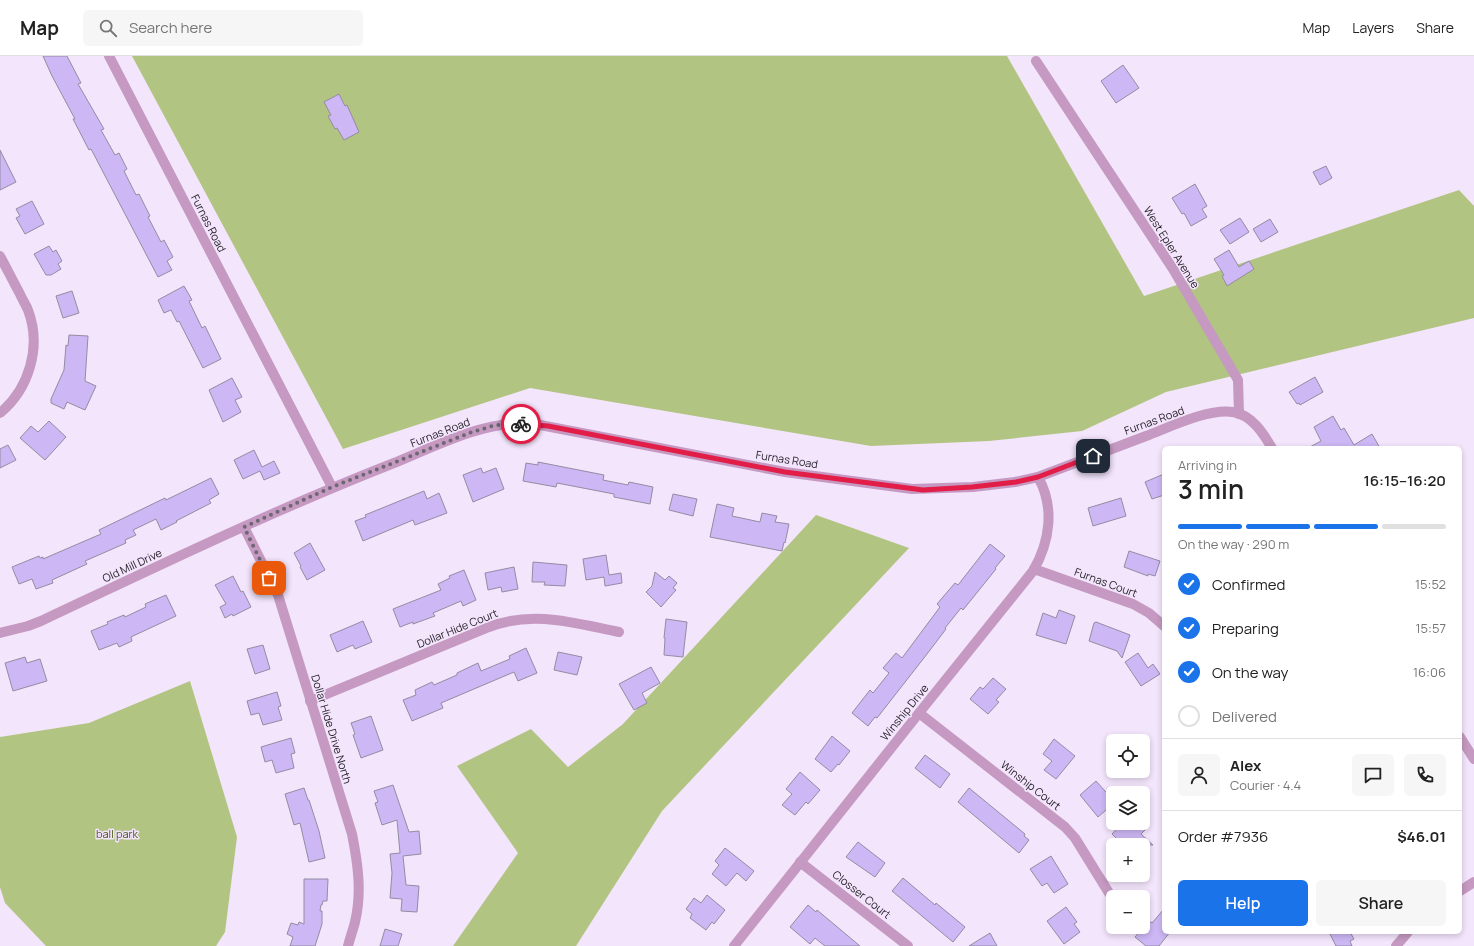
<!DOCTYPE html>
<html lang="en">
<head>
<meta charset="utf-8">
<style>
	body { margin:0; font-family:Manrope,sans-serif; background:#f6f6f6; color:#222; height:100vh; display:flex; flex-direction:column; font-size:15px; white-space:nowrap }
	* { box-sizing:border-box; margin:0 }
	p { font-size:13px; color:#767676 }
	.icon { flex:none; width:22px; height:22px; fill:none; stroke:currentColor; stroke-width:2; stroke-linecap:round; stroke-linejoin:round }
	.map { position:relative; flex:1; overflow:hidden }
	.details { position:absolute; left:1162px; top:390px; width:300px; height:488px; display:flex; flex-direction:column; background:#fff; border-radius:6px; box-shadow:0 2px 6px #0003 }
	.details>* { flex:none }
	.controls { position:absolute; left:1106px; top:678px; display:grid; gap:8px }
	.controls a { display:grid; place-items:center; width:44px; height:44px; border-radius:6px; background:#fff; box-shadow:0 2px 6px #0003; font-size:20px }
	.pin { position:absolute; display:grid; place-items:center; width:34px; height:34px; color:#fff; margin:-17px; border-radius:8px; box-shadow:0 2px 6px #0006 }
	.courier { position:absolute; display:grid; place-items:center; width:40px; height:40px; margin:-20px; border:3px solid #e11d48; border-radius:50%; background:#fff; color:#222; box-shadow:0 1px 5px #0007 }
	.summary em { font-style:normal; font-weight:600 }
	.summary div { display:flex; flex-direction:column-reverse }
	.summary { display:flex; align-items:center; justify-content:space-between; height:68px; padding:0 16px }
	h1 { font-size:26px; font-weight:600; line-height:30px }
	.bar { display:grid; grid-template-columns:repeat(4,1fr); gap:6px 4px; align-content:center; height:48px; padding:0 16px }
	.bar i { height:5px; border-radius:3px; background:#e0e0e0 }
	.bar .selected { background:#1a73e8 }
	.bar p { grid-column:span 4 }
	.line { display:flex; align-items:center; gap:10px; padding:0 16px; border-top:1px solid #e0e0e0 }
	.line div { flex:1 }
	.round { display:grid; place-items:center; flex:none; width:42px; height:42px; border-radius:6px; background:#f6f6f6 }
	ol { padding:0 16px; list-style:none }
	li { display:flex; align-items:center; gap:12px; height:44px }
	li p { margin-inline-start:auto }
	li .icon { padding:4px; border-radius:50%; background:#1a73e8; color:#fff; stroke-width:4 }
	li:last-child { color:#767676 }
	li i { width:22px; height:22px; border:2px solid #e0e0e0; border-radius:50% }
	.cta { display:flex; gap:8px; margin-top:auto; padding:8px 16px }
	.cta a { flex:1; height:46px; border-radius:6px; background:#1a73e8; color:#fff; font-size:16px; font-weight:600; line-height:46px; text-align:center }
	.cta a+a { background:#f6f6f6; color:#222 }
	header { display:flex; align-items:center; gap:24px; box-sizing:border-box; height:56px; padding:0 20px; background:#fff; border-bottom:1px solid #e0e0e0 }
	header strong { font-size:19px }
	nav { display:flex; gap:22px; margin-inline-start:auto; font-size:14px }
	.search { width:280px; height:36px; background:#f6f6f6; display:flex; align-items:center; gap:10px; box-sizing:border-box; padding:0 14px; border-radius:6px; color:#767676; font-size:15px }
	.map>svg:first-child { display:block }
</style>
</head>
<body>
<header>
<strong>Map</strong>
<div class="search"><svg class="icon" aria-label="search" viewBox="0 0 24 24"><circle cx="10" cy="10" r="6"/><path d="M15 15l6 6"/></svg>Search here</div>
<nav><a>Map</a><a>Layers</a><a>Share</a></nav>
</header>
<div class="map">
<svg width="1474" height="890" viewBox="0 0 1474 890">
	<rect width="100%" height="100%" fill="#f3e5fc"/>
	<!-- green -->
	<g fill="#b2c481">
		<path d="M132 0H1007L1144 240 1459 134 1474 150V262L1166 336 1082 375 989 385 871 390 530 332 343 393Z"/>
		<path d="M816 459 909 492 662 755 576 890H453L518 797 457 710 531 673 568 711 623 668Z"/>
		<path d="M190 625 237 781 225 876 216 890H46L5 847 0 831V681L89 667Z"/>
	</g>
	<!-- building -->
	<g fill="#cdb7f4" stroke="#938ca2">
		<path d="M43 0H67L81 27 78 28 104 73 101 74 115 99 119 97 127 113 124 115 136 139 139 138 150 160 148 161 161 186 164 184 173 201 167 205 172 214 158 221 91 93 89 94 73 63H75L52 20Z"/>
		<path d="M1123 9 1139 32 1116 47 1101 25Z"/>
		<path d="M339 38 345 50 347 49 359 76 344 84 337 72 335 73 328 60 331 59 324 46Z"/>
		<path d="M0 94 16 126 0 134Z"/>
		<path d="M1326 110 1332 122 1320 129 1313 116Z"/>
		<path d="M1195 128 1207 150 1202 153 1207 161 1191 170 1184 157 1182 158 1172 142Z"/>
		<path d="M32 145 44 168 25 178 16 162 20 160 16 153Z"/>
		<path d="M1240 162 1249 176 1230 188 1220 174Z"/>
		<path d="M1270 163 1278 176 1261 186 1253 173Z"/>
		<path d="M49 190 53 196 56 194 62 205 58 208 61 213 51 219H46L34 198Z"/>
		<path d="M1229 194 1239 211 1249 205 1254 213 1227 230 1222 220 1224 219 1214 203Z"/>
		<path d="M184 230 192 244 189 245 202 272 205 270 221 303 203 312 179 265 177 266 171 254 164 257 158 244Z"/>
		<path d="M72 235 79 257 63 262 56 240Z"/>
		<path d="M69 279 88 280 85 325 96 330 85 354 67 346 64 353 51 347V343L64 314 66 289 68 290Z"/>
		<path d="M1315 321 1323 336 1300 349 1299 347 1297 348 1289 336Z"/>
		<path d="M232 322 242 341 235 344 241 356 223 366 209 334Z"/>
		<path d="M1333 360 1341 374 1344 372 1354 389 1372 378 1380 392H1308L1321 385 1314 371Z"/>
		<path d="M49 365 66 381 45 404 20 382 31 370 38 376Z"/>
		<path d="M8 389 16 404 0 412V393Z"/>
		<path d="M254 394 262 411 274 405 280 417 264 424 260 415 243 423 234 404Z"/>
		<path d="M538 406 604 419 603 424 628 429 629 426 653 431 650 448 614 441V438L557 427 556 431 523 425 526 407 538 409Z"/>
		<path d="M481 412 483 417 496 412 504 433 473 446 463 419Z"/>
		<path d="M1164 418V439L1152 443 1145 426Z"/>
		<path d="M211 422 219 438 209 444 211 447 176 465 177 466 161 474 156 463 133 474 136 479 125 484 126 487 85 505 87 508 52 524 53 527 36 533 32 523 19 528 12 511 39 500 40 502 43 501V503L101 478 99 474 165 442 166 444Z"/>
		<path d="M424 435 427 443 439 437 447 457 415 469 413 464 363 485 355 465 366 461 365 459Z"/>
		<path d="M673 438 697 443 693 460 669 454Z"/>
		<path d="M1121 442 1126 460 1093 470 1088 452Z"/>
		<path d="M717 448 734 452 732 460 760 466 762 457 777 460 775 466 789 468 785 487 784 486 782 495 710 481Z"/>
		<path d="M310 487 325 514 307 524 300 511 301 510 294 497Z"/>
		<path d="M990 488 1005 500 995 512 996 513 963 554 961 552 945 572 946 573 927 598 877 662 875 661 868 670 852 657 870 634 873 637 889 617 883 612 896 597 902 602 940 551 937 548 955 527 958 529Z"/>
		<path d="M1129 495 1160 505 1155 520 1148 518V520L1124 511Z"/>
		<path d="M606 499 609 519 621 517 622 527 605 530 604 521 586 524 583 503Z"/>
		<path d="M533 506 567 509 565 530 544 529 545 526H532Z"/>
		<path d="M514 511 518 533 502 536 501 531 488 534 485 517Z"/>
		<path d="M464 514 476 544 463 550 461 545 433 557 435 560 413 568V566L400 571 393 553 441 534 438 528 450 522 449 520Z"/>
		<path d="M655 516 665 524 669 520 677 527 673 532 676 534 661 551 646 536 652 530Z"/>
		<path d="M233 520 241 536 243 535 251 551 233 560 232 558 225 562 220 551 226 548 215 529Z"/>
		<path d="M166 539 176 560 133 580 131 581 132 585 119 591 117 587 99 594 91 575 108 568 107 566 124 559 125 561 146 551 145 548Z"/>
		<path d="M1059 554 1075 560 1066 588 1036 579 1043 557 1056 562Z"/>
		<path d="M666 563 687 566 683 601 664 599 665 582H664Z"/>
		<path d="M363 565 372 586 355 593 353 589 337 596 330 579Z"/>
		<path d="M1096 566 1130 579 1122 602 1117 595 1089 585 1094 567Z"/>
		<path d="M263 589 270 613 255 618 247 593Z"/>
		<path d="M526 592 537 617 518 625 514 616 441 647 443 652 412 665 403 644 416 639 415 634 432 626 434 629 457 619V617L478 607 481 615 510 603 509 600Z"/>
		<path d="M558 596 582 601 577 619 554 614Z"/>
		<path d="M1138 597 1148 612 1153 608 1160 618 1141 630 1125 606Z"/>
		<path d="M25 601 27 607 40 603 47 625 13 635 5 607Z"/>
		<path d="M651 611 660 627 642 637 647 647 634 654 619 628Z"/>
		<path d="M993 622 1006 633 996 644 999 646 988 658 970 643 980 631 983 633Z"/>
		<path d="M277 636 281 650 278 651 282 664 263 669 259 657 251 659 247 645Z"/>
		<path d="M371 660 383 694 361 702 353 679 355 678 351 667Z"/>
		<path d="M832 680 850 695 839 709 838 708 831 716 815 703Z"/>
		<path d="M291 682 295 697 291 698 294 712 276 717 272 704 265 706 261 691Z"/>
		<path d="M1054 683 1075 700 1056 723 1044 714 1052 705 1043 698Z"/>
		<path d="M925 699 950 718 940 732 915 712Z"/>
		<path d="M800 716 820 734 808 748 806 746 795 759 782 749 792 738 786 733Z"/>
		<path d="M1096 725 1113 744V748L1098 761 1080 739Z"/>
		<path d="M393 729 409 776 419 775 421 798 403 800 406 829 419 830 417 856 401 855 402 843 390 842 392 817 390 798 400 797 397 764 382 769 375 747 378 746 374 735Z"/>
		<path d="M304 732 308 744H309L319 775 325 802 309 806 300 767 294 769 285 738Z"/>
		<path d="M969 732 1025 778 1024 780 1029 784 1019 797 958 746Z"/>
		<path d="M1122 767H1125L1132 773 1137 767H1141L1147 772 1141 778 1153 789H1123L1112 778Z"/>
		<path d="M858 786 885 807 875 821 846 801Z"/>
		<path d="M725 792 754 815 746 825 737 817 726 830 712 818 719 809 715 805Z"/>
		<path d="M1051 800 1068 828 1054 837 1047 827 1042 830 1030 813Z"/>
		<path d="M903 822 935 849 936 847 965 871 953 886 892 835Z"/>
		<path d="M304 823H328L327 845H323L322 849H321L320 855H322V868L315 890H290L293 881 287 878 291 867 298 869 299 866 304 868Z"/>
		<path d="M707 839 725 854 714 868 712 866 706 874 690 862 692 858 686 853 694 842 701 847Z"/>
		<path d="M808 849 816 856 817 854 860 890H825L815 882 810 888 790 871Z"/>
		<path d="M1066 851 1077 866 1074 868 1080 876 1064 888 1047 865Z"/>
		<path d="M1164 853V876H1170L1159 890H1146L1135 881 1149 865 1152 867Z"/>
		<path d="M385 873 402 878 398 890H380Z"/>
		<path d="M1329 876H1350L1354 883 1350 885 1352 890H1336Z"/>
		<path d="M990 877 997 890H969Z"/>
	</g>
	<g fill="none" stroke-linecap="round" stroke-linejoin="round">
		<!-- street -->
		<g stroke="#c599c1" stroke-width="10">
			<path d="M109 0 332 431"/>
			<path d="M1036 5 1173 213 1238 324 1239 358"/>
			<path d="M0 200C7 213 13 225 20 238 22 243 26 249 28 254 42 291 29 333 0 357"/>
			<path d="M244 471 278 539 352 778C358 808 362 837 355 866 353 874 350 882 348 890"/>
			<path d="M1034 513 1133 548 1149 557 1164 570"/>
			<path d="M0 577 28 570 41 565C158 510 274 454 394 407 438 389 486 363 535 368L785 416 912 433 973 431 1015 426 1038 421C1074 407 1110 394 1146 380 1170 371 1209 352 1233 356 1252 359 1263 377 1272 392"/>
			<path d="M310 645 489 571C533 554 574 567 619 576"/>
			<path d="M919 657 1065 771 1075 782 1109 837"/>
			<path d="M1460 681 1474 703"/>
			<path d="M800 806 908 890"/>
			<path d="M1460 835 1474 826"/>
			<path d="M734 890 919 657 1033 515C1050 486 1055 451 1038 421"/>
			<path d="M1396 890 1408 876"/>
		</g>
	</g>
	<g fill="none" stroke-linecap="round" stroke-linejoin="round">
		<!-- done -->
		<path stroke="#6f6774" stroke-width="4" stroke-dasharray="0 7.2" d="M269 522 244 471 332 431 472 376 496 369 521 368"/>
		<!-- route -->
		<path stroke="#e11d48" stroke-width="5" d="M521 368 548 370 785 416 923 434 972 431 1016 426 1038 421 1093 400"/>
	</g>
	<g text-anchor="middle" dominant-baseline="central" stroke-width="3" stroke-linejoin="round" paint-order="stroke">
		<!-- street labels -->
		<g font-size="11" fill="#28232b" stroke="#f3e5fc">
			<text transform="translate(209 167) rotate(63)">Furnas Road</text>
			<text transform="translate(1172 191) rotate(58)">West Epler Avenue</text>
			<text transform="translate(1154 364) rotate(-20)">Furnas Road</text>
			<text transform="translate(440 376) rotate(-21)">Furnas Road</text>
			<text transform="translate(787 403) rotate(9)">Furnas Road</text>
			<text transform="translate(132 509) rotate(-25)">Old Mill Drive</text>
			<text transform="translate(1106 526) rotate(20)">Furnas Court</text>
			<text transform="translate(457 572) rotate(-22)">Dollar Hide Court</text>
			<text transform="translate(904 656) rotate(-51)">Winship Drive</text>
			<text transform="translate(332 673) rotate(73)">Dollar Hide Drive North</text>
			<text transform="translate(1031 729) rotate(38)">Winship Court</text>
			<text transform="translate(862 838) rotate(38)">Closser Court</text>
		</g>
		<!-- park labels -->
		<g font-size="11" fill="#485519" stroke="#f3e5fc">
			<text x="117" y="777">ball park</text>
		</g>
	</g>
</svg>
<div class="controls">
<a><svg class="icon" aria-label="locate" viewBox="0 0 24 24"><circle cx="12" cy="12" r="6"/><path d="M12 2v4M12 18v4M2 12h4M18 12h4"/></svg></a>
<a><svg class="icon" aria-label="layers" viewBox="0 0 24 24"><path d="M12 4l9 5-9 5-9-5zM3 14l9 5 9-5"/></svg></a>
<a>+</a>
<a>−</a>
</div>
<div class="pin" style="left:269px;top:522px;background:#ea580c"><svg class="icon" aria-label="bag" viewBox="0 0 24 24"><path d="M5 8h14l-1 12H6zM9 8a3 3 0 0 1 6 0"/></svg></div>
<div class="pin" style="left:1093px;top:400px;background:#1f2937"><svg class="icon" aria-label="home" viewBox="0 0 24 24"><path d="M3 11l9-7 9 7M6 9v11h12V9"/></svg></div>
<div class="courier" style="left:521px;top:368px"><svg class="icon" aria-label="bike" viewBox="0 0 24 24"><circle cx="6" cy="16" r="4"/><circle cx="18" cy="16" r="4"/><path d="M6 16l4-8h5l3 8M10 8l3 8H6M13 5h3"/></svg></div>
<section class="details">
<div class="summary"><div><h1>3 min</h1><p>Arriving in</p></div><em>16:15–16:20</em></div>
<div class="bar"><i class="selected"></i><i class="selected"></i><i class="selected"></i><i></i><p>On the way · 290 m</p></div>
<ol>
<li><svg class="icon" aria-label="check" viewBox="0 0 24 24"><path d="M5 12l5 5 9-10"/></svg>Confirmed<p>15:52</p></li>
<li><svg class="icon" aria-label="check" viewBox="0 0 24 24"><path d="M5 12l5 5 9-10"/></svg>Preparing<p>15:57</p></li>
<li><svg class="icon" aria-label="check" viewBox="0 0 24 24"><path d="M5 12l5 5 9-10"/></svg>On the way<p>16:06</p></li>
<li><i></i>Delivered</li>
</ol>
<div class="line" style="height:72px"><a class="round"><svg class="icon" aria-label="person" viewBox="0 0 24 24"><circle cx="12" cy="8" r="4"/><path d="M4 21q1-7 8-7t8 7"/></svg></a><div><b>Alex</b><p>Courier · 4.4</p></div><a class="round"><svg class="icon" aria-label="chat" viewBox="0 0 24 24"><path d="M4 5h16v11H9l-5 4z"/></svg></a><a class="round"><svg class="icon" aria-label="phone" viewBox="0 0 24 24"><path d="M5 4h4l2 5-3 2q2 4 5 5l2-3 5 2v4C11 20 4 13 5 4z"/></svg></a></div>
<div class="line" style="height:52px"><div>Order #7936</div><b>$46.01</b></div>
<div class="cta"><a>Help</a><a>Share</a></div>
</section>
</div>
</body>
</html>
